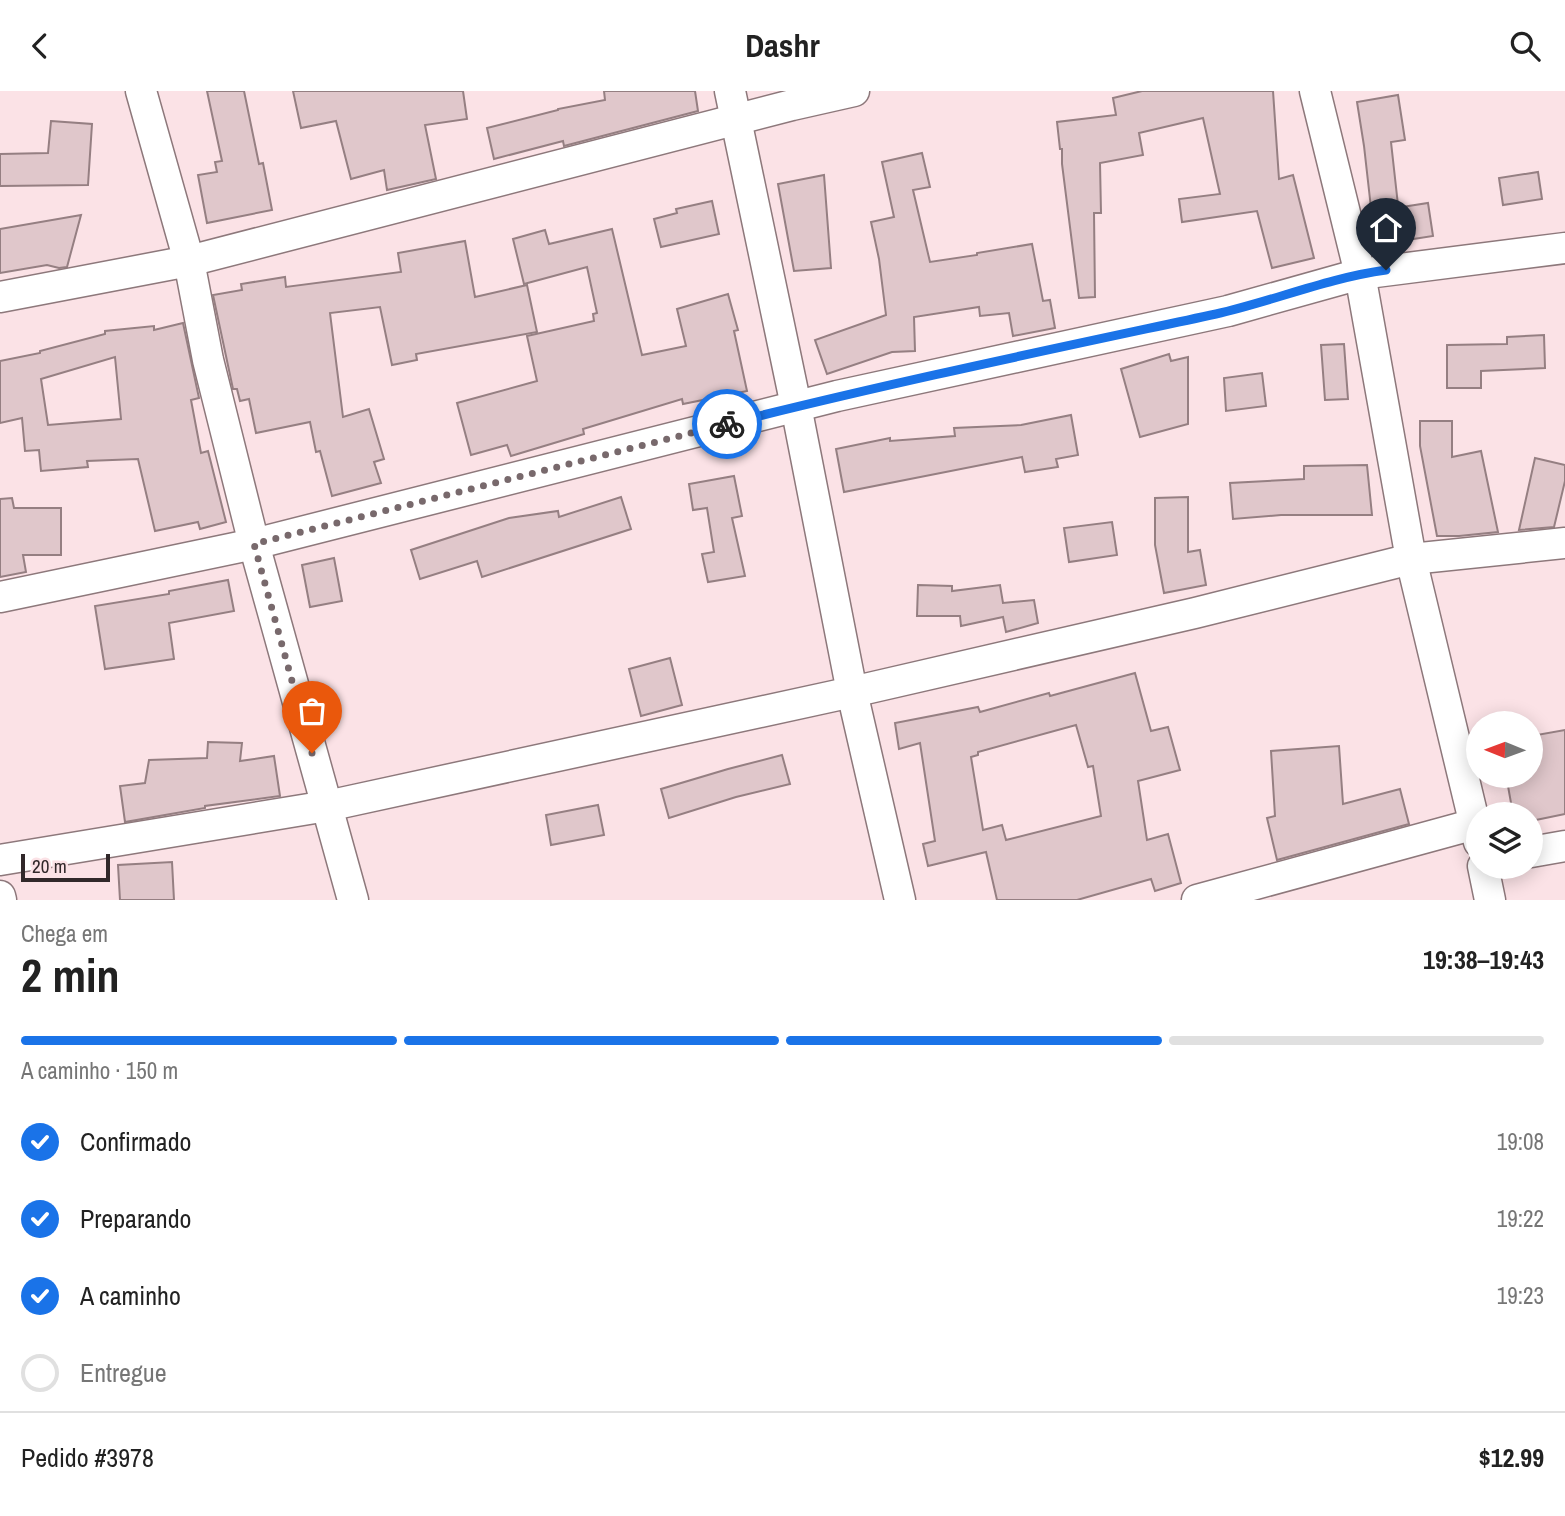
<!DOCTYPE html>
<html lang="pt">
<head>
<meta charset="utf-8">
<style>
	body { margin:0; font-family:"Archivo Narrow",sans-serif; background:#f2f2f2; color:#222; height:100vh; display:flex; flex-direction:column; font-size:26px; white-space:nowrap }
	* { box-sizing:border-box; margin:0 }
	p { font-size:23px; color:#767676 }
	.icon { flex:none; width:38px; height:38px; fill:none; stroke:currentColor; stroke-width:2; stroke-linecap:round; stroke-linejoin:round }
	.map { position:relative; height:809px; overflow:hidden }
	.panel { display:flex; flex-direction:column; background:#fff; flex:1 }
	.panel>* { flex:none }
	.needle { width:46px; rotate:271deg }
	.buttons { position:absolute; left:1466px; top:620px; display:grid; gap:14px }
	.buttons a { display:grid; place-items:center; width:77px; height:77px; border-radius:50%; background:#fff; box-shadow:0 4px 18px #0003; font-size:35px }
	.scale { position:absolute; left:21px; bottom:18px; width:89px; box-sizing:border-box; padding-left:7px; border:4px solid #31282a; border-top:0; font-size:19px; line-height:24px; white-space:nowrap; color:#31282a; -webkit-text-stroke:5px #fbe2e6; paint-order:stroke }
	.pin { position:absolute; display:grid; place-items:center; width:60px; height:60px; color:#fff; margin:-72px -30px; border-radius:50% 50% 50% 0; rotate:-45deg; box-shadow:0 0 7px #0007 }
	.pin .icon { rotate:45deg }
	.courier { position:absolute; display:grid; place-items:center; width:70px; height:70px; margin:-35px; border:5px solid #1a73e8; border-radius:50%; background:#fff; color:#222; box-shadow:0 2px 9px #0007 }
	.head em { font-style:normal; font-weight:700 }
	.head div { display:flex; flex-direction:column-reverse }
	.head { display:flex; align-items:center; justify-content:space-between; height:119px; padding:0 21px }
	h1 { font-size:46px; font-weight:700; line-height:52px }
	.bar { display:grid; grid-template-columns:repeat(4,1fr); gap:10px 7px; align-content:center; height:84px; padding:0 21px }
	.bar i { height:9px; border-radius:5px; background:#e0e0e0 }
	.bar .current { background:#1a73e8 }
	.bar p { grid-column:span 4 }
	.line { display:flex; align-items:center; gap:18px; padding:0 21px; border-top:2px solid #e0e0e0 }
	.line div { flex:1 }
	ol { padding:0 21px; list-style:none }
	li { display:flex; align-items:center; gap:21px; height:77px }
	li p { margin-inline-start:auto }
	li .icon { padding:7px; border-radius:50%; background:#1a73e8; color:#fff; stroke-width:4 }
	li:last-child { color:#767676 }
	li i { width:38px; height:38px; border:4px solid #e0e0e0; border-radius:50% }
	header { display:flex; justify-content:space-between; align-items:center; height:91px; padding:0 21px; background:#fff; font-size:32px; font-weight:700 }
	.map>svg:first-child { display:block }
</style>
</head>
<body>
<header><svg class="icon" aria-label="back" viewBox="0 0 24 24"><path d="M15 5l-7 7 7 7"/></svg>Dashr<svg class="icon" aria-label="search" viewBox="0 0 24 24"><circle cx="10" cy="10" r="6"/><path d="M15 15l6 6"/></svg></header>
<div class="map">
<svg width="1565" height="809" viewBox="0 0 1565 809">
	<rect width="100%" height="100%" fill="#fbe2e6"/>
	<!-- building -->
	<g fill="#e0c7cb" stroke="#957f82" stroke-width="2" fill-rule="evenodd">
		<path d="M207 0H244L259 73 263 72 272 119 207 132 198 84 217 81 215 71 222 70Z"/>
		<path d="M293 0H463L467 28 425 34 436 88 387 99 384 79 351 88 336 30 301 37Z"/>
		<path d="M604 0H695L698 20 564 55 563 50 494 68 487 37 558 19V18L605 9Z"/>
		<path d="M1142 0H1273L1279 88 1293 84 1314 167 1272 177 1257 120 1182 131 1179 108 1220 103 1203 27 1139 42 1143 64 1100 72 1101 122H1094L1095 206 1079 207 1062 73V58H1060L1057 31 1116 24 1113 7Z"/>
		<path d="M1398 4 1405 49 1391 51 1398 114 1371 117 1364 55 1357 11Z"/>
		<path d="M51 30 92 33 88 94 0 95V63L48 62Z"/>
		<path d="M922 62 930 96 913 99 930 171 977 164V162L1032 153 1043 210 1050 209 1055 237 1013 245 1009 222 980 225 979 216 914 226 915 260 892 261 827 283 815 249 886 224 879 168 871 131 894 126 882 71Z"/>
		<path d="M1538 81 1542 108 1503 114 1499 87Z"/>
		<path d="M824 84 831 177 794 180 778 93Z"/>
		<path d="M712 110 719 143 661 156 654 128 677 122 676 118Z"/>
		<path d="M1428 112 1433 145 1394 151 1389 118Z"/>
		<path d="M81 124 67 176 59 177 47 174 0 182V138Z"/>
		<path d="M612 138 642 264 686 255 677 218 728 203 738 239 734 240 747 300 683 313 682 308 583 338 584 343 511 365 507 354 471 364 457 312 537 290 527 245 594 230 593 223 597 222 587 176 524 193 513 148 545 139 549 153Z"/>
		<path d="M465 150 475 206 527 194 537 241 416 263 417 269 392 274 380 216 330 222 343 326 369 318 384 368 374 371 381 392 332 405 320 360 316 361 310 331 256 342 249 308 240 310 237 298H233L213 204 242 199 241 193 285 186 286 196 401 181 398 162Z"/>
		<path d="M183 232 199 307 191 309 201 362 208 360 226 431 200 438 198 431 155 440 138 368 87 370 88 376 41 380 39 359 25 360 22 327 0 332V270L40 262V260L105 243V240L154 235V239ZM115 266 121 328 48 334 41 288Z"/>
		<path d="M1544 244 1545 277 1481 280V297H1447V254L1507 253V246Z"/>
		<path d="M1344 253 1348 308 1325 309 1321 254Z"/>
		<path d="M1169 263 1171 270 1188 266V333L1140 346 1121 278Z"/>
		<path d="M1262 282 1266 315 1226 320 1224 287Z"/>
		<path d="M1071 324 1078 364 1056 368 1058 376 1025 381 1022 366 844 401 836 358 890 347V350L955 345 954 337 1021 334Z"/>
		<path d="M1420 330H1452V366L1481 360 1498 441 1459 445H1437L1420 355Z"/>
		<path d="M1535 367 1565 374V390L1554 436 1519 439Z"/>
		<path d="M1367 374 1372 424H1281L1233 428 1230 392 1304 388V375Z"/>
		<path d="M734 385 742 425 732 427 745 485 708 491 702 463 714 461 707 417 693 419 689 393Z"/>
		<path d="M621 406 631 438 482 486 477 470 420 488 411 459 509 427 558 420 559 426Z"/>
		<path d="M1188 406V461L1200 459 1206 494 1164 502 1155 454V407Z"/>
		<path d="M12 407 14 417H61V464H23L26 481 0 486V408Z"/>
		<path d="M1112 431 1117 464 1069 471 1064 437Z"/>
		<path d="M334 467 342 510 310 516 302 474Z"/>
		<path d="M228 489 234 520 169 532 174 568 105 578 95 515 169 503V500Z"/>
		<path d="M918 494 952 495V500L1000 494 1003 512 1034 509 1038 532 1006 541 1003 526 961 535 960 525H917Z"/>
		<path d="M670 567 682 614 641 625 629 578Z"/>
		<path d="M1135 582 1151 640 1168 636 1180 679 1138 690 1147 749 1168 743 1181 792 1155 800 1151 788 1077 809H997L986 761 928 775 923 753 935 750 920 652 899 658 895 632 978 616 980 621 1049 602 1050 605ZM1076 634 1088 676 1093 675 1101 725 1006 749 1002 734 983 739 971 666 978 664V661Z"/>
		<path d="M1565 639V723L1531 730V723H1513L1506 684H1531V645Z"/>
		<path d="M208 651 242 652 240 670 274 665 280 705 205 715V717L125 731 120 695 145 692 149 669 207 667Z"/>
		<path d="M1339 655 1343 713 1400 698 1409 733 1277 769 1267 727 1275 725 1271 660Z"/>
		<path d="M782 664 790 693 736 706 669 727 661 698 728 678Z"/>
		<path d="M598 714 604 744 551 754 546 724Z"/>
		<path d="M172 771 174 809H120L118 774Z"/>
	</g>
	<g fill="none" stroke-linecap="round" stroke-linejoin="round">
		<!-- minor casing -->
		<g stroke="#8d787b" stroke-width="33">
			<g id="minor">
				<path d="M141 0 189 170 208 269 254 453 353 809"/>
				<path d="M730 0 796 315 852 601 900 809"/>
				<path d="M1315 0 1360 183 1411 468 1479 751"/>
				<path d="M0 206 189 170 792 14 854 0"/>
				<path d="M0 506 254 453 837 305 1228 220 1360 183 1565 157"/>
				<path d="M1531 761 1565 755"/>
				<path d="M0 769 327 715 852 601 1195 522 1411 468 1565 452"/>
				<path d="M1483 775 1490 809"/>
				<path d="M0 805 1 809"/>
				<path d="M1197 809 1475 733"/>
			</g>
		</g>
		<!-- minor -->
		<use href="#minor" stroke="#fff" stroke-width="30"/>
	</g>
	<g fill="none" stroke-linecap="round" stroke-linejoin="round">
		<!-- done -->
		<path stroke="#78696c" stroke-width="7" stroke-dasharray="0 12.6" d="M312 662 254 453 727 333"/>
		<!-- route -->
		<path stroke="#1a73e8" stroke-width="9" d="M727 333C889 292 1053 258 1216 223 1273 210 1328 187 1386 179"/>
	</g>
</svg>
<div class="buttons">
<a><svg class="needle" viewBox="-14 -14 28 28"><path d="M0-13l5 13h-10z" fill="#e53935"/><path d="M0 13l5-13h-10z" fill="#767676"/></svg></a>
<a><svg class="icon" aria-label="layers" viewBox="0 0 24 24"><path d="M12 4l9 5-9 5-9-5zM3 14l9 5 9-5"/></svg></a>
</div>
<div class="scale">20 m</div>
<div class="pin" style="left:312px;top:662px;background:#ea580c"><svg class="icon" aria-label="bag" viewBox="0 0 24 24"><path d="M5 8h14l-1 12H6zM9 8a3 3 0 0 1 6 0"/></svg></div>
<div class="pin" style="left:1386px;top:179px;background:#1f2937"><svg class="icon" aria-label="home" viewBox="0 0 24 24"><path d="M3 11l9-7 9 7M6 9v11h12V9"/></svg></div>
<div class="courier" style="left:727px;top:333px"><svg class="icon" aria-label="bike" viewBox="0 0 24 24"><circle cx="6" cy="16" r="4"/><circle cx="18" cy="16" r="4"/><path d="M6 16l4-8h5l3 8M10 8l3 8H6M13 5h3"/></svg></div>
</div>
<section class="panel">
<div class="head"><div><h1>2 min</h1><p>Chega em</p></div><em>19:38–19:43</em></div>
<div class="bar"><i class="current"></i><i class="current"></i><i class="current"></i><i></i><p>A caminho · 150 m</p></div>
<ol>
<li><svg class="icon" aria-label="check" viewBox="0 0 24 24"><path d="M5 12l5 5 9-10"/></svg>Confirmado<p>19:08</p></li>
<li><svg class="icon" aria-label="check" viewBox="0 0 24 24"><path d="M5 12l5 5 9-10"/></svg>Preparando<p>19:22</p></li>
<li><svg class="icon" aria-label="check" viewBox="0 0 24 24"><path d="M5 12l5 5 9-10"/></svg>A caminho<p>19:23</p></li>
<li><i></i>Entregue</li>
</ol>
<div class="line" style="height:91px"><div>Pedido #3978</div><b>$12.99</b></div>
</section>
</body>
</html>
